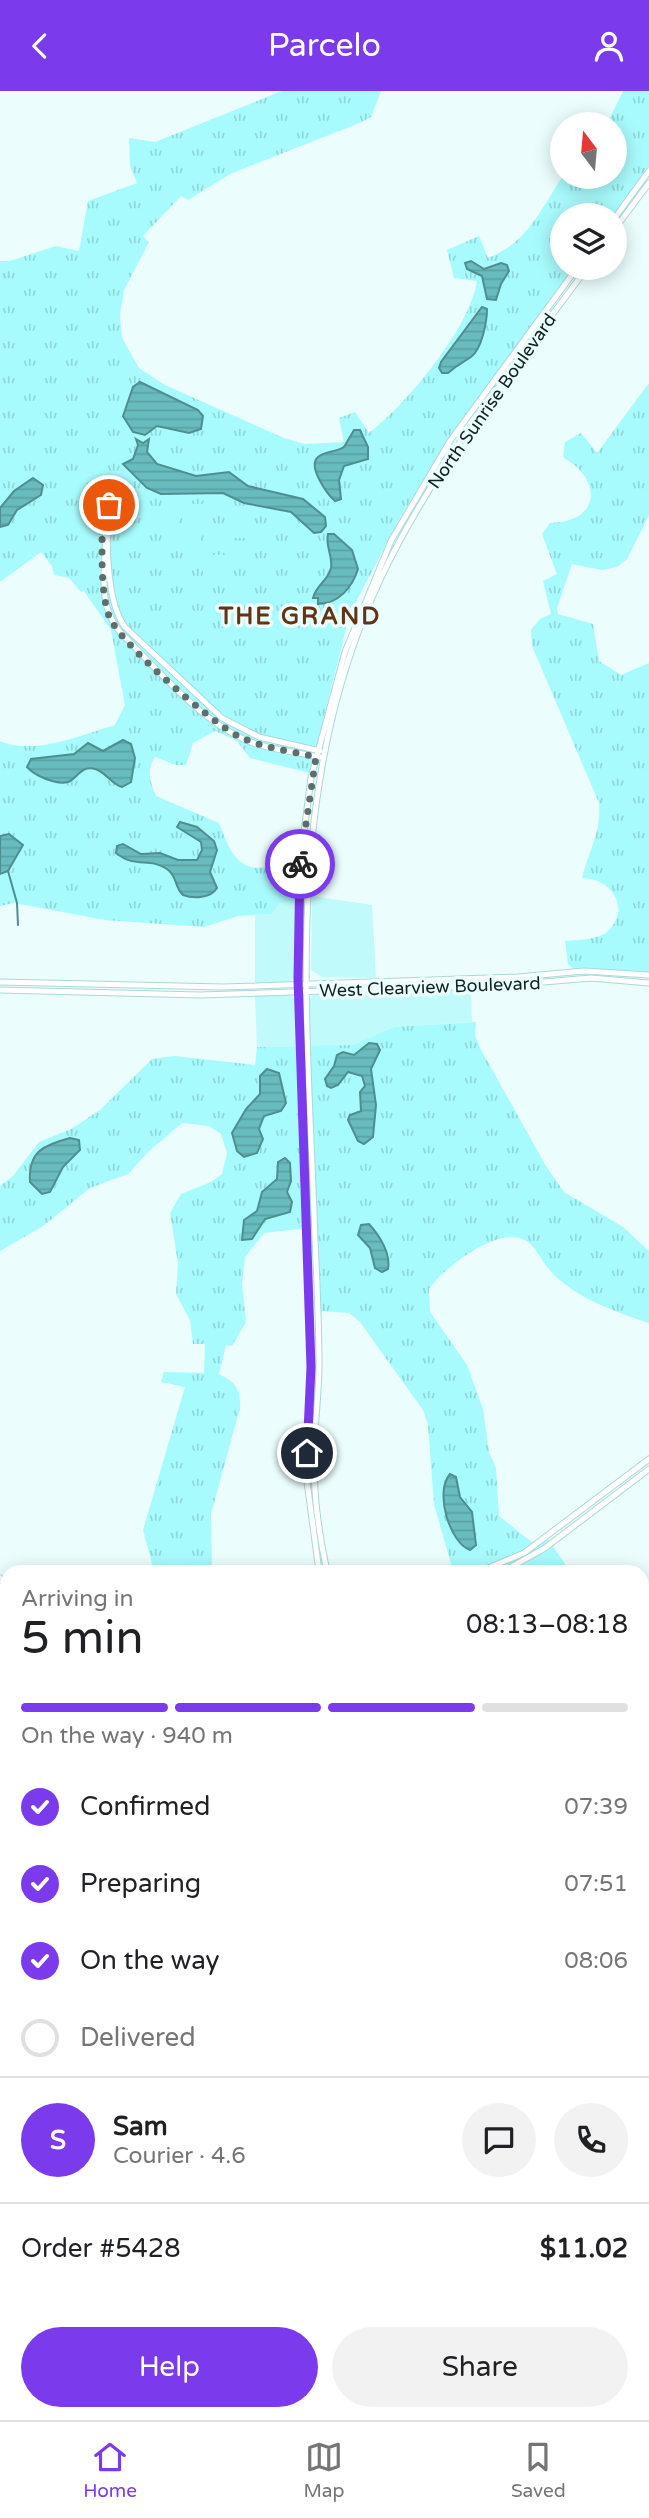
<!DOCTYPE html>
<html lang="en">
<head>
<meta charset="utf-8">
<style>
	body { margin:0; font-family:"Varela Round",sans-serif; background:#f2f2f2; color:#202124; height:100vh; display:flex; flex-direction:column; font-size:26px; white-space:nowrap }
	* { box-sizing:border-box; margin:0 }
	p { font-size:23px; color:#757577 }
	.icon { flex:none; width:38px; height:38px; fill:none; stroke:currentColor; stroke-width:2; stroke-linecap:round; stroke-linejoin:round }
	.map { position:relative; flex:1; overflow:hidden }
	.side { position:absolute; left:0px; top:1474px; width:649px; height:856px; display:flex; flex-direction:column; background:#fff; border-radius:21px 21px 0 0; box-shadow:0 4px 18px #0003 }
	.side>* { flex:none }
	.needle { width:46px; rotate:344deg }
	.controls { position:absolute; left:550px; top:21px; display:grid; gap:14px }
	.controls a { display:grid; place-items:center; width:77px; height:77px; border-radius:50%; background:#fff; box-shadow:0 4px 18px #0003; font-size:35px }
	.pin { position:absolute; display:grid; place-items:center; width:60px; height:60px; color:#fff; margin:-30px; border:4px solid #fff; border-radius:50%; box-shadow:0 2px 7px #0007 }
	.courier { position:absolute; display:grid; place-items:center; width:70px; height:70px; margin:-35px; border:5px solid #7c3aed; border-radius:50%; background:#fff; color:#222; box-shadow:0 2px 9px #0007 }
	.overview em { font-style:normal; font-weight:600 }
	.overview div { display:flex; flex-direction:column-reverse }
	.overview { display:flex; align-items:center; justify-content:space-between; height:119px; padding:0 21px }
	h1 { font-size:46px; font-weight:600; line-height:52px }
	.bar { display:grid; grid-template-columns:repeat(4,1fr); gap:10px 7px; align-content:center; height:84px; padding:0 21px }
	.bar i { height:9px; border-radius:5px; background:#e0e0e0 }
	.bar .active { background:#7c3aed }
	.bar p { grid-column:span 4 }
	.line { display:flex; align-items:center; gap:18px; padding:0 21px; border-top:2px solid #e0e0e0 }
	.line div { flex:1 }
	.round { display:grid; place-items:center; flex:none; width:74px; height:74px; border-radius:37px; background:#f2f2f2 }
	ol { padding:0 21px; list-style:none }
	li { display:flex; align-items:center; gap:21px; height:77px }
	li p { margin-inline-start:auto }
	li .icon { padding:7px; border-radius:50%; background:#7c3aed; color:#fff; stroke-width:4 }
	li:last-child { color:#757577 }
	li i { width:38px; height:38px; border:4px solid #e0e0e0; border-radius:50% }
	.action { display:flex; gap:14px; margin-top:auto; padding:14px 21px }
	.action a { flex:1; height:80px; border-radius:42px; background:#7c3aed; color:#fff; font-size:28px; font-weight:600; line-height:80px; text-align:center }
	.action a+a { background:#f2f2f2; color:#202124 }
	header { display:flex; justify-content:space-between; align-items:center; height:91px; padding:0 21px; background:#7c3aed; color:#fff; font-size:32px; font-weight:600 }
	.tabs { display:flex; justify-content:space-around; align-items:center; height:98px; border-top:2px solid #e0e0e0; background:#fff; font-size:19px; color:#757577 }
	.tabs a { display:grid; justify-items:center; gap:4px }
	.tabs .active { color:#7c3aed }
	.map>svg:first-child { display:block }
</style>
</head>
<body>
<header><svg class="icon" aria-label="back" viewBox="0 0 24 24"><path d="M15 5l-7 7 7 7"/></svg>Parcelo<svg class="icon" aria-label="person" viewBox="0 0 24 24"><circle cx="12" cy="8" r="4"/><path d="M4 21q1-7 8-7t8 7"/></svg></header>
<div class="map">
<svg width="649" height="2329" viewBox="0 0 649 2329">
	<defs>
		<pattern id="grass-tufts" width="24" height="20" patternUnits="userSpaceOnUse" patternTransform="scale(1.75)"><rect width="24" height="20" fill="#a8fbfd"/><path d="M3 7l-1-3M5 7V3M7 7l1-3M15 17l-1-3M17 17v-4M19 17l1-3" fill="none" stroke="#8fd7d9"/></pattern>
		<pattern id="water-rules" width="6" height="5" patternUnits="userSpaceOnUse" patternTransform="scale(1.75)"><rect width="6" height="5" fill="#69bcbe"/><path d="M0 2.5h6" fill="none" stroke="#5aa1a3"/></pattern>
	</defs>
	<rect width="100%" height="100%" fill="#ebfdfd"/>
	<!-- built -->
	<g fill="#c0fafb">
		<path d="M312 805 372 814 376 887 322 886 311 879Z"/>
		<path d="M288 808 295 809 296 887 289 891 255 892V824L272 823 280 812Z"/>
		<path d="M471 898 472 931 394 936 354 954 310 956V908L313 904Z"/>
		<path d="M290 904 297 910 298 955 257 956 255 905Z"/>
		<path d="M7 2137V2322H157L159 2329H0V2139Z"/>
	</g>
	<!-- grass -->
	<g fill="url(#grass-tufts)">
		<path d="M282 0H381L371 26 362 31 230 83 188 109 181 105 143 145 149 151 124 199 120 224 122 247 139 277 165 294 284 347 304 353 344 351 339 327 355 321 369 342C406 314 470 237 477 190L454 187 447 159 479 145 488 167C527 152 540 120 562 86H614V33H607L623 0H649V75L613 124H562V177H575L443 357 400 427 350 522 310 682 250 667 237 650 215 640 193 652 186 674H176L155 666C146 679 150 691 156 705L219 732C229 758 238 784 271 775 282 772 287 769 298 770L295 809 280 812 272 823 238 825 204 836 105 829 14 812 0 815V650C33 665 82 644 115 634L125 614 111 539 84 500 81 501 69 487 54 484 52 475 41 461 0 491V170H10L56 155 79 160 88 110 137 92 130 75 129 47 155 51Z"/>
		<path d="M649 292V424L627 468 617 476 602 479 572 473 557 517 558 523 593 533 599 570 621 584 649 572V881L574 878 568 873 565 850C577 849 599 849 608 840 632 817 611 787 582 787 589 758 601 744 599 712L532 555 531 539 540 528 551 523 543 490 557 483 542 443 550 432C601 431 603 389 563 366L565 351 581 342 597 362Z"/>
		<path d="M476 931 475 944 480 957 546 1075 564 1101 623 1136 649 1160V1232C615 1221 579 1208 553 1183 543 1173 537 1156 525 1149 499 1134 443 1177 429 1198L430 1221 467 1274 483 1318 489 1361 496 1377 499 1425 534 1453 545 1444 570 1480H453L434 1413 428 1334 423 1319 360 1231 349 1222 320 1220 317 1136 264 1142 245 1166 242 1192 246 1231 232 1255 226 1254 219 1283C235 1291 241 1298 240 1317L211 1423 212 1480H154L143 1439 185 1296 161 1291 164 1281 204 1282 205 1253H193L190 1229 176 1203 178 1172 170 1122 181 1103 211 1091 222 1083 227 1062 221 1043 209 1035 182 1032 148 1061 128 1083 90 1097 43 1135 0 1160V1095L13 1085 39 1051 71 1038 100 1019 152 968 175 965 255 974 257 956 353 954 394 936Z"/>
		<path d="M7 1869V1931L0 1934V1872Z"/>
	</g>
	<!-- green -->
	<g fill="#a8fbfd">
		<path d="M183 413H203L205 433 182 432Z"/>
		<path d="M157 418H177L179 437H156Z"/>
		<path d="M231 428H251L252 447H229Z"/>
		<path d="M181 441H201V462L180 460Z"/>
		<path d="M204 464H224L226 483H203Z"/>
	</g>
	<!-- water -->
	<g fill="url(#water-rules)" stroke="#4e8e8f" stroke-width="2">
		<path d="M471 170 484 178 501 172 507 174 509 180 501 193 496 209 487 208 482 185 467 178 465 172Z"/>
		<path d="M482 216 487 218C487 230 482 258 471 266 462 272 458 273 448 282H442L439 277 441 271Z"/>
		<path d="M140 291 198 319 203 325 201 338 189 342 157 335 145 344 133 341 123 325 133 296Z"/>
		<path d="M354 339H360L368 356V368L344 375 339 389 341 408 335 410C327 403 307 375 318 366 324 360 337 361 344 356Z"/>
		<path d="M136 348 143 352 149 348 147 361 157 373 196 385 229 381 248 395 303 408 325 426 326 435 321 441 314 442 291 421 244 412 223 402 161 403 147 397 123 373 133 368 138 354Z"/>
		<path d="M33 387 43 394 41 404 17 419 8 434 0 436V417L14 400Z"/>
		<path d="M328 443H334L352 459 358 478C352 497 338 513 318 513V507H313C316 494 328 490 331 477 333 465 325 455 328 443Z"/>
		<path d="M123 649 131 653 135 667 131 691 122 696C111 693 106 681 95 678 81 674 77 688 68 691 56 694 35 685 27 676L31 668 74 663 88 652 103 660Z"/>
		<path d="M180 731 197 736 214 750 217 759 210 781 217 797C211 807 194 808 183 804 174 796 178 786 167 778 149 766 136 778 116 762L117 755 123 753 141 763 160 762 178 769H197L202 759 201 751 177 736Z"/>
		<path d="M9 743 23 754 8 780 0 783V745Z"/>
		<path d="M369 952 377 953 380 959 371 978 376 1014 373 1046 364 1053 358 1050 348 1029 350 1024 361 1020 360 1001 365 995 362 985 348 981 338 994 331 997 327 995 325 988 334 975 337 964 343 961 354 964Z"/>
		<path d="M267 978 279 982 286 1012 281 1020 264 1025 259 1038 263 1048 257 1062 244 1066 237 1060 232 1042 246 1018 260 1003V985Z"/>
		<path d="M70 1047 79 1049 80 1059 63 1076 50 1101 42 1103 30 1091C28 1060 44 1054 70 1047Z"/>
		<path d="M285 1067 290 1072 291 1090 287 1101 292 1111 290 1121 265 1128 252 1148 242 1149 244 1129 257 1120 262 1101 277 1088 278 1071Z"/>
		<path d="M369 1133C379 1144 391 1162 388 1178L382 1181 375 1177 370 1157 358 1144 361 1134Z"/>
		<path d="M450 1383 456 1386 460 1406 472 1421 476 1454 470 1459C450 1452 434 1401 450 1383Z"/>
		<path d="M649 1839V1876L646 1880 649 1885V1921H642L645 1910 642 1902V1841Z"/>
	</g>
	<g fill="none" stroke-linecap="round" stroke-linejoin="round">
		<!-- stream -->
		<path stroke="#4e8e8f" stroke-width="2" d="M8 780 17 812 18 834"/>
		<!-- tertiary casing -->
		<g stroke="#aad8d9" stroke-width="7">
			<g id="tertiary">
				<path d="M614 128 649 80"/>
				<path d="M614 139 649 92"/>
				<circle cx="105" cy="409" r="6"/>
				<path d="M101 413C115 454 89 505 120 541 157 578 206 637 256 653 277 659 299 662 320 666"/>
				<path d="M110 413C105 444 106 511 125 536L222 627 259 646 320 660"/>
				<path d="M0 891 223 896 518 886 584 880 649 884"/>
				<path d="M0 899 200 904 508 894 591 887 649 892"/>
				<path d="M319 1480 307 1391 311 1276 298 857 300 772 311 687 345 561 391 450 450 350 577 177"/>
				<path d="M327 1480C318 1440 313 1398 314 1357 315 1329 319 1302 319 1274 319 1232 317 1191 315 1149 307 906 278 675 399 451 452 353 521 266 587 177"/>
				<path d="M481 1480 524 1462 649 1368"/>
				<path d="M504 1480 545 1457 649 1378"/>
				<path d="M0 1487 7 1496"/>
				<path d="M0 1500 7 1509"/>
				<path d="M642 2078 649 2091"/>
			</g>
		</g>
		<!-- secondary casing -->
		<g stroke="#aad8d9" stroke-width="8">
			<path id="secondary" d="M414 2322 416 2329"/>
		</g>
		<!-- primary casing -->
		<g stroke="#aad8d9" stroke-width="9">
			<g id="primary">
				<path d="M642 1939 649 1937"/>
				<path d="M642 1950 649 1948"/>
				<path d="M0 2119 7 2118"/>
				<path d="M0 2131 7 2129"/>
			</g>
		</g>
		<!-- tertiary -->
		<use href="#tertiary" stroke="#fff" stroke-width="5"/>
		<!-- secondary -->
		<use href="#secondary" stroke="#fff" stroke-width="6"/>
		<!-- primary -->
		<use href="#primary" stroke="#fff" stroke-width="7"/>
	</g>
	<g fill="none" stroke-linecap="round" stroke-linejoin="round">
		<!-- done -->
		<path stroke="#5c6e6e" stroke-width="7" stroke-dasharray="0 12.6" d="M109 414 110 405 102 404 99 409 102 418C103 449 99 497 109 525 119 552 211 631 238 645 262 657 290 660 316 666L300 773"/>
		<!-- route -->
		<path stroke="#7c3aed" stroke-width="9" d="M300 773 298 888 311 1276 307 1362"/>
	</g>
	<g text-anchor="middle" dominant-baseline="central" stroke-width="7" stroke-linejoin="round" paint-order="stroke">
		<!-- street labels -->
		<g font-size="18" fill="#0f2121" stroke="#ebfdfd">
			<text transform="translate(492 310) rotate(-55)">North Sunrise Boulevard</text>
			<text transform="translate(430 896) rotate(-2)">West Clearview Boulevard</text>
		</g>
		<!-- district labels -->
		<g font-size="24" font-weight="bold" letter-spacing="2" fill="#623413" stroke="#ebfdfd">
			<text x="300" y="525">THE GRAND</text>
		</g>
	</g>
</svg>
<div class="controls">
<a><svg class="needle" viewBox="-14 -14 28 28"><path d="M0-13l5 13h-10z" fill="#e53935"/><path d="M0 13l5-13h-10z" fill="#757577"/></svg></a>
<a><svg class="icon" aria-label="layers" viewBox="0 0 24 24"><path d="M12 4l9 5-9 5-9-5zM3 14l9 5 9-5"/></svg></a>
</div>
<div class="pin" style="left:109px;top:414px;background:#ea580c"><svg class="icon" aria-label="bag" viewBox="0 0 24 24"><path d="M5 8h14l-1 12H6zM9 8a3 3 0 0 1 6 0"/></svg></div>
<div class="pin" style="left:307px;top:1362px;background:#1f2937"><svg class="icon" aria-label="home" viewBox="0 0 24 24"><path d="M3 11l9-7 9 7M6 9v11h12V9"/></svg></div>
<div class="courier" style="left:300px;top:773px"><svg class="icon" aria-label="bike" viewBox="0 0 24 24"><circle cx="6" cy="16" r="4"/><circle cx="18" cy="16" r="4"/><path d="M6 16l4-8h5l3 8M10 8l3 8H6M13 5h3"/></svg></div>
<section class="side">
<div class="overview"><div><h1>5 min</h1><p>Arriving in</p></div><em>08:13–08:18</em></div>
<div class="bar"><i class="active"></i><i class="active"></i><i class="active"></i><i></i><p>On the way · 940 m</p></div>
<ol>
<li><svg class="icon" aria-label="check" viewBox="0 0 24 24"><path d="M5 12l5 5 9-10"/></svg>Confirmed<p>07:39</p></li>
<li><svg class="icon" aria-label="check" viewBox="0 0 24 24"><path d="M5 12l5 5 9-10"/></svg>Preparing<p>07:51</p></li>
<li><svg class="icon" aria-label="check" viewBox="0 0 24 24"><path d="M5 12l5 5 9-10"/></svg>On the way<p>08:06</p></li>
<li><i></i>Delivered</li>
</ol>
<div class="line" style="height:126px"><b class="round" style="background:#7c3aed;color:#fff">S</b><div><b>Sam</b><p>Courier · 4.6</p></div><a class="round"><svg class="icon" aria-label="chat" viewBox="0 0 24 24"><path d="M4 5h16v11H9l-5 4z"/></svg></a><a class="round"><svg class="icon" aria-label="phone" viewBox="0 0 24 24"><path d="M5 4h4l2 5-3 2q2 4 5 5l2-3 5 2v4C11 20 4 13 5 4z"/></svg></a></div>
<div class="line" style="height:91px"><div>Order #5428</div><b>$11.02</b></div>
<div class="action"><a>Help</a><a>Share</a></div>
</section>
</div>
<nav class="tabs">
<a class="active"><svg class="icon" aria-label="home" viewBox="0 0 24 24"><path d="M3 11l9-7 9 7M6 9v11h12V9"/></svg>Home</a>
<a><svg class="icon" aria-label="map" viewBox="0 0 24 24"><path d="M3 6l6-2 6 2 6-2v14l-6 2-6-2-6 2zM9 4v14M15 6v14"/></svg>Map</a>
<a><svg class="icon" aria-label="saved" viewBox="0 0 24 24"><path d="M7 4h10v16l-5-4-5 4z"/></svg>Saved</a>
</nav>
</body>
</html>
